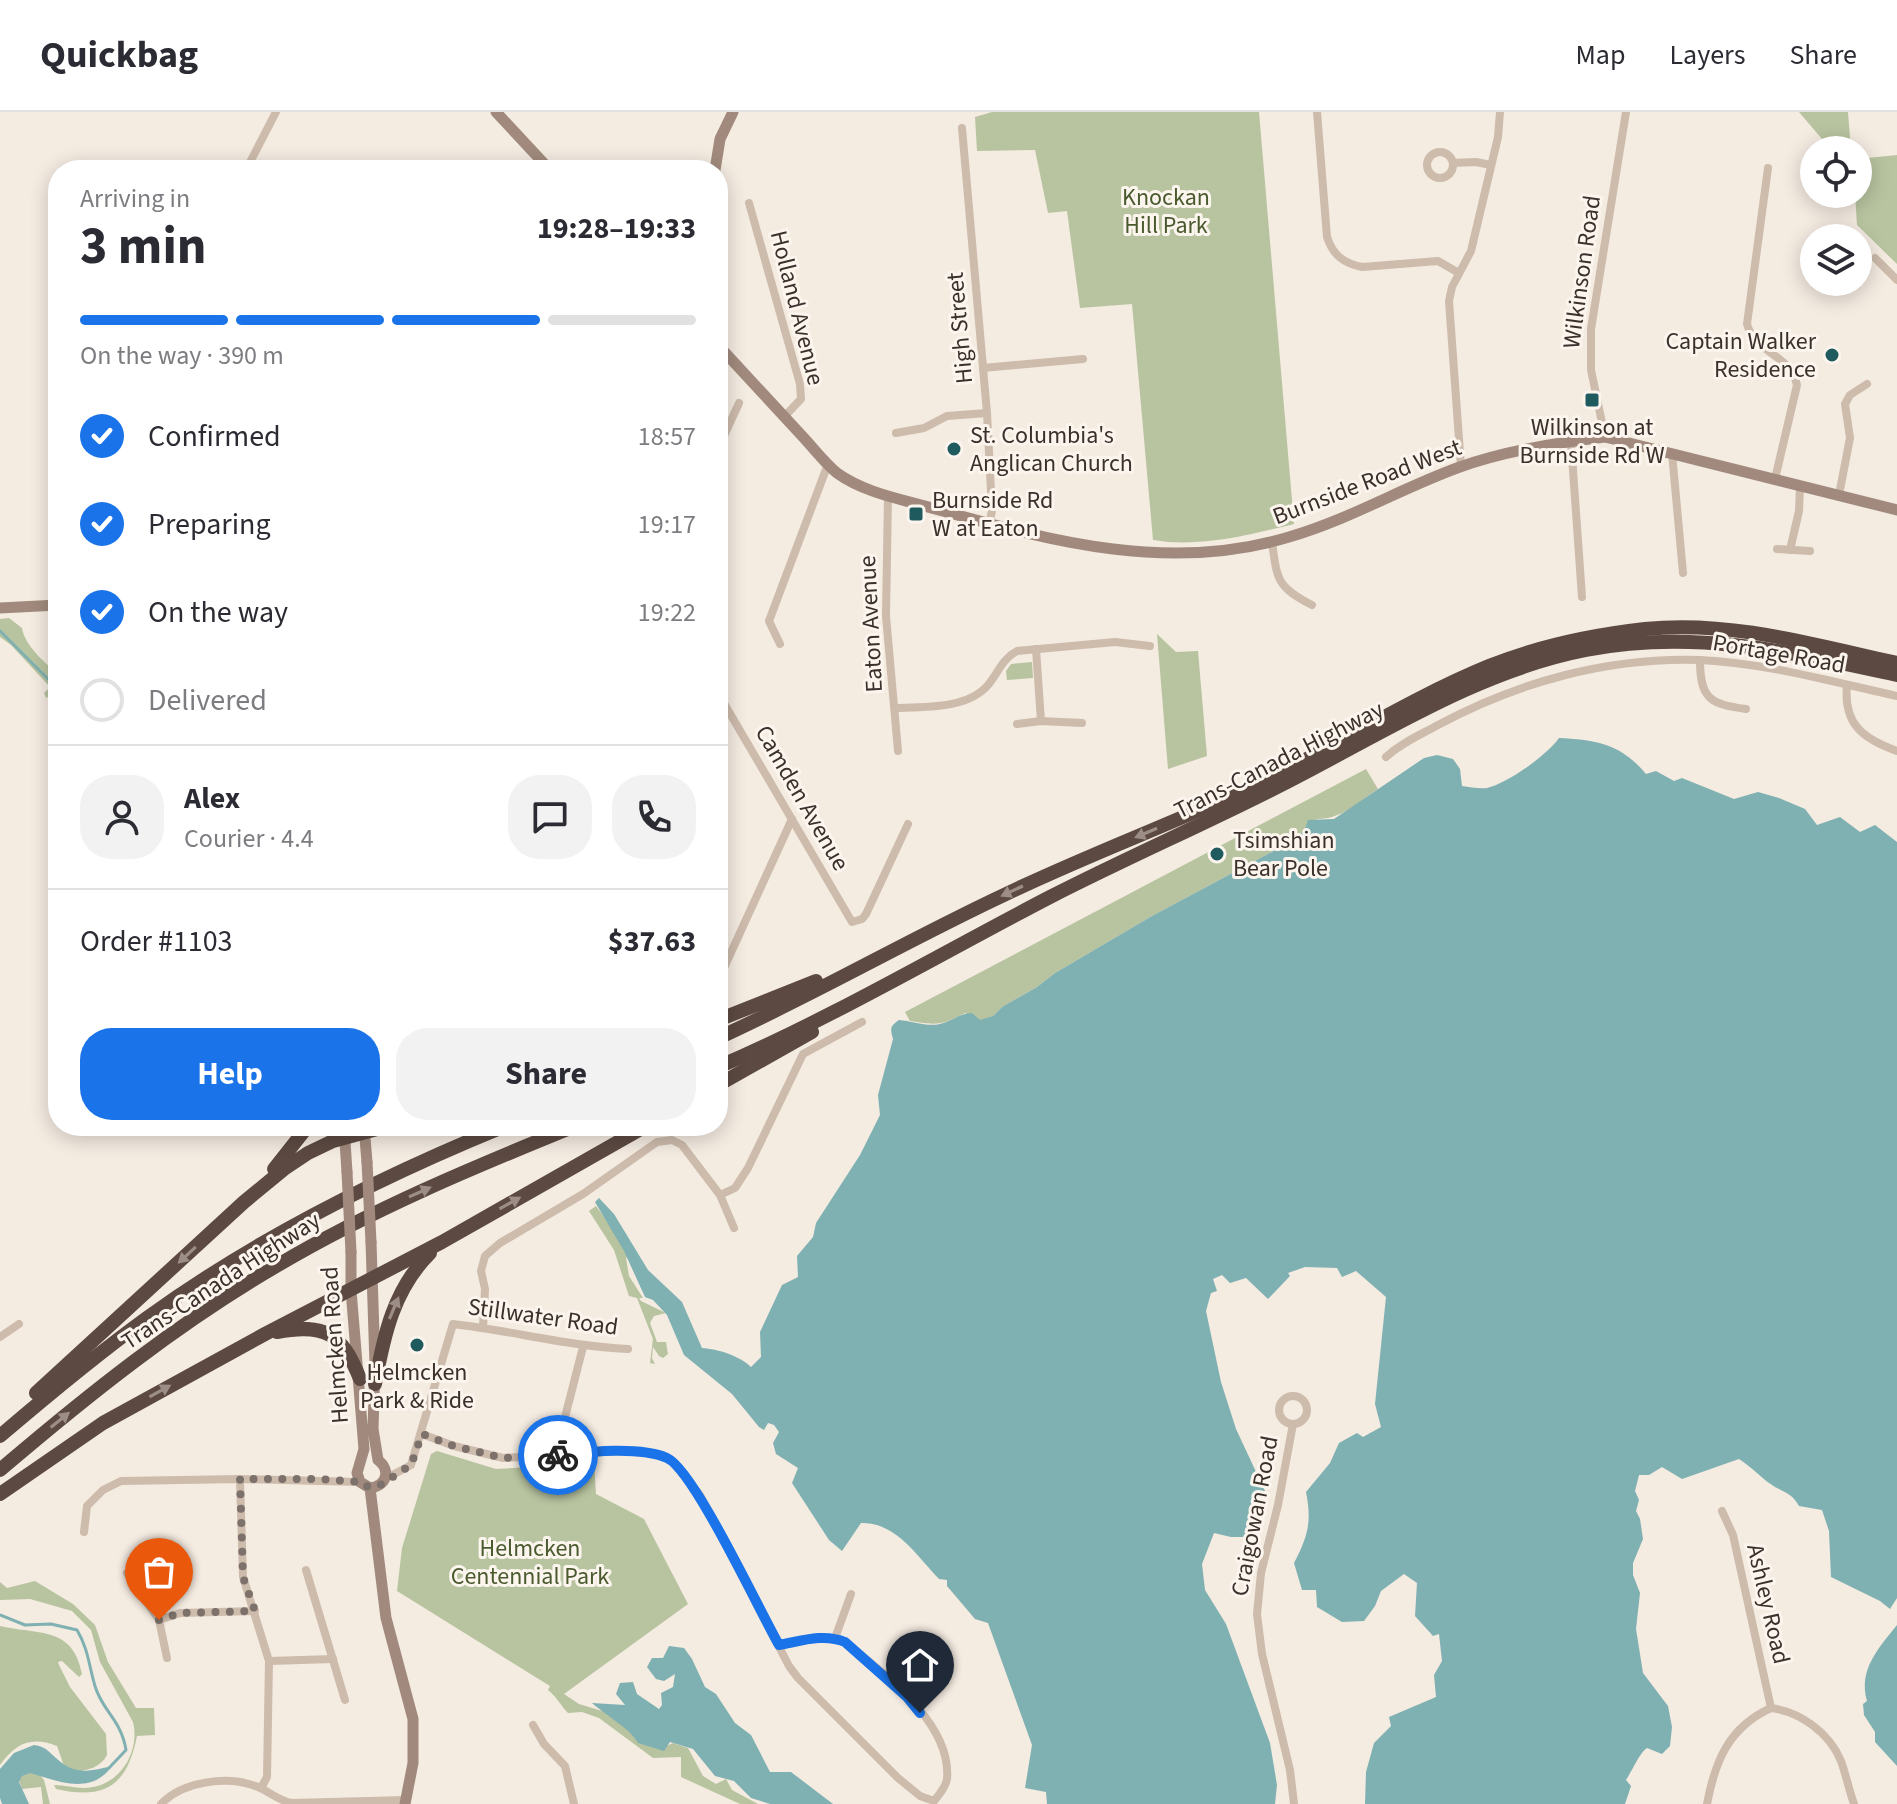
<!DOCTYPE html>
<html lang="en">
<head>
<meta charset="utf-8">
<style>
	body { margin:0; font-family:"Source Sans 3",sans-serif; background:#f2f2f3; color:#2b2b33; height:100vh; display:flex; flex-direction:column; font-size:30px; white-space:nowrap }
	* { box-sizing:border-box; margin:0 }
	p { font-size:26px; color:#7c7c81 }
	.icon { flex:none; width:44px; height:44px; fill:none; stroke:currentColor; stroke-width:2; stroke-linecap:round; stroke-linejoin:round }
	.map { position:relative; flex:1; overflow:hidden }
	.side { position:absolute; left:48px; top:48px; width:680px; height:976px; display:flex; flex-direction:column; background:#fff; border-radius:32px; box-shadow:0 4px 20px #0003 }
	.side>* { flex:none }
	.tools { position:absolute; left:1800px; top:24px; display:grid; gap:16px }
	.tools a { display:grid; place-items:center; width:72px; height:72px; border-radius:50%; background:#fff; box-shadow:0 4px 20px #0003; font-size:40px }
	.pin { position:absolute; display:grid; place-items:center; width:68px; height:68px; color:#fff; margin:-82px -34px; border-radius:50% 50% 50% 0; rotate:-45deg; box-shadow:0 0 8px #0007 }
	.pin .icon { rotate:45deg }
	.courier { position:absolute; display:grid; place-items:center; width:80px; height:80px; margin:-40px; border:6px solid #1a73e8; border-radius:50%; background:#fff; color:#222; box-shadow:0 2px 10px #0007 }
	.headline em { font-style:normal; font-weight:700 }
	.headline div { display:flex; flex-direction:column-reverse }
	.headline { display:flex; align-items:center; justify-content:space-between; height:136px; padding:0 32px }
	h1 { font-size:52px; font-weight:700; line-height:60px }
	.bar { display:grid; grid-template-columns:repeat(4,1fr); gap:12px 8px; align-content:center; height:96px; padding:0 32px }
	.bar i { height:10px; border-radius:6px; background:#e1e1e2 }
	.bar .current { background:#1a73e8 }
	.bar p { grid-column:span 4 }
	.line { display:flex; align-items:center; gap:20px; padding:0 32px; border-top:2px solid #e1e1e2 }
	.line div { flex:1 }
	.round { display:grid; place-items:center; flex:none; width:84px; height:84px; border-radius:32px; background:#f2f2f3 }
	ol { padding:0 32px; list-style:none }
	li { display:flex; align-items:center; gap:24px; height:88px }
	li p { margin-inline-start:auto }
	li .icon { padding:8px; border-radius:50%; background:#1a73e8; color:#fff; stroke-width:4 }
	li:last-child { color:#7c7c81 }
	li i { width:44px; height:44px; border:4px solid #e1e1e2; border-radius:50% }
	.cta { display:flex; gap:16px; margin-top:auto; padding:16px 32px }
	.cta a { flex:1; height:92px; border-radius:32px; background:#1a73e8; color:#fff; font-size:32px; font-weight:700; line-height:92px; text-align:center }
	.cta a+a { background:#f2f2f3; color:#2b2b33 }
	header { display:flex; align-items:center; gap:48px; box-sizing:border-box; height:112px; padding:0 40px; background:#fff; border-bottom:2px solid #e1e1e2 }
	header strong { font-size:38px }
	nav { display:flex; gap:44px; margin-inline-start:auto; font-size:28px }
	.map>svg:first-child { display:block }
</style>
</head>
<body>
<header>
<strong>Quickbag</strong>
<nav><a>Map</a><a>Layers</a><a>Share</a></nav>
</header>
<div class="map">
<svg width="1897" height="1692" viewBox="0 0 1897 1692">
	<rect width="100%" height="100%" fill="#f4ebe1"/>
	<!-- green -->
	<g fill="#b8c4a0">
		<path d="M992 0H1259L1294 412C1249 423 1200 436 1153 428L1132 192 1080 196 1067 99 1048 101 1035 38 977 39 975 5Z"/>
		<path d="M1799 0H1848L1851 38H1829L1828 34Z"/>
		<path d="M1897 43V152L1857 113 1855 82H1858V47Z"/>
		<path d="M9 506 22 516C24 532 45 552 58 561V579L46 586 44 581 50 575 11 533 0 525V507Z"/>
		<path d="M1157 522 1176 540 1198 539 1207 644 1168 657Z"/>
		<path d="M1032 550 1033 566 1007 568 1006 559 1011 552Z"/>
		<path d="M1366 657 1378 677C1357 691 1342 707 1317 707L1296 727 1152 804 1055 861 1037 875 1002 895 993 904 980 909 965 901C941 914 936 913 910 909L905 900Z"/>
		<path d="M596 1094 631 1141 626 1146 629 1164 643 1186H639L641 1189 666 1201 654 1204 650 1211 657 1230H666L668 1242 663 1246 659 1244 653 1235 652 1246 655 1252 650 1251 653 1227 637 1186 629 1184 614 1138 589 1099Z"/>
		<path d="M437 1339 496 1357 594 1351 596 1382 644 1407 688 1492 564 1582 579 1592 602 1599 664 1635 673 1631 688 1636 703 1664 716 1672 726 1667 732 1678 758 1692H740L681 1665V1645L653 1646 599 1606 582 1600 568 1601C560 1593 557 1585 548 1578L550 1574 397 1479 402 1436 431 1342Z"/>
		<path d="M35 1469 73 1492 95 1513 108 1550 136 1596H154L155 1623 137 1624C127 1674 105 1688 56 1677L54 1673C68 1673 79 1678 93 1675 122 1670 140 1638 133 1610L100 1550 91 1518 72 1499 30 1487 0 1488V1470L7 1476Z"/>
		<path d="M0 1514C39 1523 73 1514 82 1562L79 1565 62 1549 58 1550 59 1553 70 1575 106 1622 107 1643C101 1655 87 1659 73 1660L64 1654 57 1634C31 1624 16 1631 0 1653Z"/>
		<path d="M35 1657 44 1668 50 1692H43L41 1675 22 1677 18 1665Z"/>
	</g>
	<!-- water -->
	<g fill="#7fb0b2">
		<path d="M1559 626C1597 628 1621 632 1646 662L1656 659 1674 669 1682 666 1734 687 1758 680 1779 686 1805 697 1817 713 1840 705 1860 720 1875 713 1897 730V1486L1890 1497 1880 1489 1831 1465 1829 1419 1822 1398 1799 1394C1792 1382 1786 1381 1775 1375 1762 1367 1752 1355 1739 1347L1682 1367 1662 1355 1649 1363H1639L1635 1379 1639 1388 1636 1399 1640 1407 1643 1427 1633 1451V1463L1640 1481 1636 1517 1643 1561 1668 1594 1672 1615 1670 1634 1662 1642 1647 1636C1640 1640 1632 1659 1626 1668L1631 1674 1625 1692H1365L1366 1660 1374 1631 1391 1614 1389 1605 1436 1585 1434 1563 1442 1549 1439 1522 1433 1524 1415 1504 1417 1471 1404 1462 1381 1479 1375 1494 1364 1509 1342 1510 1317 1495 1316 1478H1302L1294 1451C1308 1424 1312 1410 1306 1380L1330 1351 1339 1331 1357 1321 1363 1325 1381 1315 1375 1292 1386 1185 1356 1159 1342 1165 1337 1156 1305 1155 1288 1161 1290 1164 1268 1187 1246 1166 1230 1171 1222 1163 1213 1167 1217 1179 1211 1181 1206 1199 1221 1270 1236 1317 1265 1379 1245 1425H1231L1214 1421 1202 1452 1205 1478 1226 1512 1270 1631 1277 1673 1275 1692H1047L1046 1680 1025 1676 1032 1633 988 1511 975 1507 947 1474V1468L939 1467C917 1444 896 1410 861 1411L842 1439 829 1428 792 1371 798 1356 776 1342 773 1331 779 1320 774 1313 768 1311 764 1318 759 1315 732 1282 684 1243 667 1203 653 1188 645 1185 624 1139 595 1090 599 1086 614 1102 648 1158 682 1190 702 1236C718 1237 740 1244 751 1255L761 1245 760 1220 782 1173 798 1165 797 1144 813 1125 816 1111 860 1043 880 1003 878 983 893 927C890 917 890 914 899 908 912 909 927 915 940 912 951 910 960 901 972 901L980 908 993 904 1002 895 1037 875 1055 861 1152 804 1296 727 1305 717 1308 708 1334 707 1424 646 1437 643 1453 647 1460 657 1462 674C1469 675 1480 677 1487 676 1508 671 1547 643 1559 626Z"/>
		<path d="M1897 1513V1654L1875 1630V1620L1864 1603 1863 1592 1867 1589C1858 1557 1879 1536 1897 1513Z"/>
		<path d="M669 1534 684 1536 692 1547 705 1575 716 1582 735 1611 751 1623 770 1660H791L833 1692H770L751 1686 734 1669 715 1664 693 1637 670 1630 664 1639 638 1631C630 1616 605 1603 592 1591L625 1593 616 1582 620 1571 633 1570 637 1582 659 1597 662 1593 661 1581 673 1575 675 1562 664 1569 656 1567 647 1555 652 1546H663Z"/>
		<path d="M34 1633C46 1635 47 1638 56 1646 74 1663 89 1660 112 1654 91 1684 58 1669 30 1661L22 1664 19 1670 29 1692H2L0 1686V1657L14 1641Z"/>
	</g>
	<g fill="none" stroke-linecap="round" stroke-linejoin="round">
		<!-- stream -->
		<g stroke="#7fb0b2" stroke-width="3">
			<path d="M0 519 53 572"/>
			<path d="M0 1503 25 1513 51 1512 77 1518C88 1536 89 1554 95 1574 102 1599 121 1607 126 1638L109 1656"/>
		</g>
		<!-- street -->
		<g stroke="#cdbbac" stroke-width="8">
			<path d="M1317 0 1327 125C1333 143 1343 151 1362 155L1438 149 1459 161"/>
			<path d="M962 16 987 301 992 399 989 412"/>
			<circle cx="1440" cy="53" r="13"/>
			<path d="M1453 51 1476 50 1491 53"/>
			<path d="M1768 56 1747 212C1755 241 1791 243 1797 273L1775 367"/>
			<path d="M246 58 276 0"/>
			<path d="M749 91 800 272 801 287 784 305"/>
			<path d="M1875 146 1897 168"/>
			<path d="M983 256 1083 247"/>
			<path d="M896 321 924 316 947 304 987 301"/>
			<path d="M1605 325 1591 258V217L1626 0"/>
			<path d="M1571 330 1582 485"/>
			<path d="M718 337 739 291"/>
			<path d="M1672 341 1683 461"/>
			<path d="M1461 355 1449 189 1452 175 1471 139 1498 25 1500 0"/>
			<path d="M888 383 886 504 898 639"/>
			<path d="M1839 383 1850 326 1845 292 1850 283 1867 272"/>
			<path d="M1272 430C1277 468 1277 475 1312 493"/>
			<path d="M1777 437 1810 439"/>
			<path d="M1790 438 1799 399 1800 374"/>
			<path d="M780 532 769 509 828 352"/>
			<path d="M1036 537 1041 609"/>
			<path d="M1700 548C1700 587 1710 592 1746 597"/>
			<path d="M1847 573C1843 613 1864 627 1897 639"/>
			<path d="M718 581 852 810 862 807 866 802 908 712"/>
			<path d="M895 596C924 595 968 597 988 573 998 561 1002 547 1017 539L1115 530 1150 534"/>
			<path d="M1017 612 1041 609 1082 611"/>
			<path d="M1386 645C1401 631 1420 623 1438 613 1518 570 1608 545 1700 548 1766 551 1833 570 1897 584"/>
			<path d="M723 858 792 707"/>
			<path d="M720 1083 735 1076 748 1056 803 942 862 910"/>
			<path d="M483 1216 485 1177 481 1159 485 1144 500 1131 583 1082 657 1030 672 1028 682 1033 720 1083 734 1116"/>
			<path d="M0 1225 19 1212"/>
			<circle cx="1293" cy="1298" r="14"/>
			<path d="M1293 1312 1278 1393 1261 1461 1257 1502 1262 1542 1290 1658 1294 1692"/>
			<path d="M422 1322 454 1334 503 1346 619 1339 658 1342 671 1348 700 1383 789 1554 798 1566 898 1666 920 1684 934 1689C939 1683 946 1675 947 1667 952 1611 884 1562 845 1530 824 1521 801 1529 779 1533"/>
			<path d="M555 1344 583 1235"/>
			<path d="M240 1367 243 1465 269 1549 267 1665 261 1676"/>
			<path d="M385 1367 411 1353 453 1212C513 1219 568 1234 628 1237"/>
			<path d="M1722 1399 1733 1423 1771 1596"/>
			<path d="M84 1420 87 1394 103 1378 121 1369 240 1367 360 1370"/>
			<path d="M306 1458 345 1588"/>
			<path d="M127 1461 159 1508 167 1546"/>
			<path d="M159 1508 180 1501 255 1499"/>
			<path d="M835 1526 851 1482"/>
			<path d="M269 1549 333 1547"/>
			<path d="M533 1613 544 1632 565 1654 574 1692"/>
			<path d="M161 1692C183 1669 228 1663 258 1675 270 1680 279 1689 292 1691L406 1688"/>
			<path d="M1707 1692C1715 1649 1729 1615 1771 1596 1800 1600 1829 1620 1841 1649 1846 1663 1849 1678 1854 1692"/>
		</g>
		<!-- secondary -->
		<g stroke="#a18a7d" stroke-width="11">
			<path d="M496 0 550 58"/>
			<path d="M715 58 720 27 733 0"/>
			<path d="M718 233C747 264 775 295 804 326 815 338 825 351 837 361 866 382 906 388 939 398 1055 430 1171 461 1289 425 1348 408 1400 377 1457 356 1504 339 1556 331 1605 325L1897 398"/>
			<path d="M0 496 58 493"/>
			<path d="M344 1014 347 1060"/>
			<path d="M364 1014 367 1050"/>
			<path d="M351 1140V1178L364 1337 357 1361 360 1370 370 1376C387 1374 391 1358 378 1348L373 1317 375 1253 371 1130"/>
			<path d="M370 1376 386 1506 413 1607V1651L405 1692"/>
		</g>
		<!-- highway -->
		<g stroke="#5c4a42" stroke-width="14">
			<path d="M718 908 816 869"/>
			<path d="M718 926C815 882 908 828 1004 783 1089 742 1177 710 1262 670 1338 633 1411 586 1489 554 1539 534 1592 523 1645 517 1730 508 1815 533 1897 551"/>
			<path d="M718 955C832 906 940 842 1050 785 1128 745 1209 710 1287 670 1383 621 1478 559 1586 538 1694 517 1791 540 1897 563"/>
			<path d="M718 973 812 920"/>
			<path d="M274 1057 308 1014"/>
			<path d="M277 1220C325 1211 342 1221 360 1267"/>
			<path d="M375 1272C384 1222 394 1177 430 1141"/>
			<path d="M36 1281 244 1090 284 1057 308 1041 333 1029 388 1014"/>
			<path d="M0 1324C48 1283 96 1243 147 1206 257 1126 380 1065 505 1014"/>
			<path d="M0 1358C88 1283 178 1211 278 1153 373 1097 474 1055 575 1014"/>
			<path d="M0 1382 103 1311 265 1222 442 1130 646 1014"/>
		</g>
		<!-- secondary-bridge -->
		<g stroke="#a18a7d" stroke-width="11">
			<path d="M367 1050 371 1130"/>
			<path d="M347 1060 351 1140"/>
		</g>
	</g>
	<!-- one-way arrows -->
	<defs><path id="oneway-solid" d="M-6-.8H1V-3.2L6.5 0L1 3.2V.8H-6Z" transform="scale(2)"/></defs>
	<g fill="#9c8e87">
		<use href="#oneway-solid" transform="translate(1146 721) rotate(157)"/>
		<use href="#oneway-solid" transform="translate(1012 779) rotate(155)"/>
		<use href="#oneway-solid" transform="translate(420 1080) rotate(-24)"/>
		<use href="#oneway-solid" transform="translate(510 1091) rotate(-29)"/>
		<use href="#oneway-solid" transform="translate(187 1143) rotate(137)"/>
		<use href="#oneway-solid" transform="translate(394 1196) rotate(-67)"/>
		<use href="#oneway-solid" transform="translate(160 1279) rotate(-29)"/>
		<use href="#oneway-solid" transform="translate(60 1308) rotate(-39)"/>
	</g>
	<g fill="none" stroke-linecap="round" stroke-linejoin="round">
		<!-- done -->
		<path stroke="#7c716b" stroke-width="8" stroke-dasharray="0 14.4" d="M159 1508 180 1501 255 1499 243 1465 240 1367H318L360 1370 365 1374 377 1375 411 1353 422 1322 454 1334 503 1346 558 1343"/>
		<!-- route -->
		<path stroke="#1a73e8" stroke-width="10" d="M558 1343C587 1340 640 1334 667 1346 694 1358 760 1500 779 1533 801 1529 824 1521 845 1530L907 1585 920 1601"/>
	</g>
	<!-- markers -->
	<g fill="#1f5a5e" stroke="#fbf5ee" stroke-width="3">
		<circle cx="1832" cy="243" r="8"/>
		<rect x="1584" y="280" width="16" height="16" rx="4"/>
		<circle cx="954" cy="337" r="8"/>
		<rect x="908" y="394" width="16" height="16" rx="4"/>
		<circle cx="1217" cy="742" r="8"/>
		<circle cx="417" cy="1233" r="8"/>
	</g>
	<g text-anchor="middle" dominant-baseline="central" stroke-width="6" stroke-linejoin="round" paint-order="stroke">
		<!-- park labels -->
		<g font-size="24" fill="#4a5a2e" stroke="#fbf5ee">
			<text x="1166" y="85">Knockan<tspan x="1166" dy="28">Hill Park</tspan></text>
			<text x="530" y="1436">Helmcken<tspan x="530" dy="28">Centennial Park</tspan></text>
		</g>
		<!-- street labels -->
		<g font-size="24" fill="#3b302b" stroke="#fbf5ee">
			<text transform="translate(1582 160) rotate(-82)">Wilkinson Road</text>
			<text transform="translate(797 196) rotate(76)">Holland Avenue</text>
			<text transform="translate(960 216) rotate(-95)">High Street</text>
			<text transform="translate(1367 370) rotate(-21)">Burnside Road West</text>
			<text transform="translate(871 512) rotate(-93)">Eaton Avenue</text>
			<text transform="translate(1779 542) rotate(10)">Portage Road</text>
			<text transform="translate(1279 648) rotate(-27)">Trans-Canada Highway</text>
			<text transform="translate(802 686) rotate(60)">Camden Avenue</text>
			<text transform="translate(221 1169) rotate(-33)">Trans-Canada Highway</text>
			<text transform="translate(543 1205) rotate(8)">Stillwater Road</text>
			<text transform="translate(335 1233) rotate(-94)">Helmcken Road</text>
			<text transform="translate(1255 1404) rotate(-79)">Craigowan Road</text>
			<text transform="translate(1768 1492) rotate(77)">Ashley Road</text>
		</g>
		<!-- poi labels -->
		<g font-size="24" fill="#3b302b" stroke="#fbf5ee" text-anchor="start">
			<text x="1816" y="229" text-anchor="end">Captain Walker<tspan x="1816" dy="28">Residence</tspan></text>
			<text x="1592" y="315" text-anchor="middle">Wilkinson at<tspan x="1592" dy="28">Burnside Rd W</tspan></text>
			<text x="970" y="323">St. Columbia's<tspan x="970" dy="28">Anglican Church</tspan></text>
			<text x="932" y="388">Burnside Rd<tspan x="932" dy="28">W at Eaton</tspan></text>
			<text x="1233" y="728">Tsimshian<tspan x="1233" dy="28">Bear Pole</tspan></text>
			<text x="417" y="1260" text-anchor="middle">Helmcken<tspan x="417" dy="28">Park &amp; Ride</tspan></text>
		</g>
	</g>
</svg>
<div class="tools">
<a><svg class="icon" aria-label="locate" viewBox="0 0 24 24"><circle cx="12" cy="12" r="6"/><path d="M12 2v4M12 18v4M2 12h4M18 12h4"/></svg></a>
<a><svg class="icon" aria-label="layers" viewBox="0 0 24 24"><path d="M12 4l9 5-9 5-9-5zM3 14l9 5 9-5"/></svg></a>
</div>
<div class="pin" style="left:159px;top:1508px;background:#ea580c"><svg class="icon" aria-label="bag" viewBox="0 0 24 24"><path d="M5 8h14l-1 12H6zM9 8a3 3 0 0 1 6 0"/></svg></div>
<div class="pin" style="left:920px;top:1601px;background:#1f2937"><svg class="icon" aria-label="home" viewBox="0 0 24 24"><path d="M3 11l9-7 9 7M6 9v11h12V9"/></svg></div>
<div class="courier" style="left:558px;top:1343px"><svg class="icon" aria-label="bike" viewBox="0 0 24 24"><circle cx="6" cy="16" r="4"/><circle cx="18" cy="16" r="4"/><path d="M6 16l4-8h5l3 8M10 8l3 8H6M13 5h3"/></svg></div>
<section class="side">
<div class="headline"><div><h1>3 min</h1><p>Arriving in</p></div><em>19:28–19:33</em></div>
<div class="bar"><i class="current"></i><i class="current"></i><i class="current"></i><i></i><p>On the way · 390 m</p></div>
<ol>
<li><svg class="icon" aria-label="check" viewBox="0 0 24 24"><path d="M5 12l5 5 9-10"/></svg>Confirmed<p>18:57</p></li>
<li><svg class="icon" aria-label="check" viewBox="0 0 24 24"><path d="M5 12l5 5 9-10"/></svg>Preparing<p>19:17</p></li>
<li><svg class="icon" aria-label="check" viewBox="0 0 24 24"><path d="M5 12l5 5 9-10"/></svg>On the way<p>19:22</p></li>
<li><i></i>Delivered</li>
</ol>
<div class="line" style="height:144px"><a class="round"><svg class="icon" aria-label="person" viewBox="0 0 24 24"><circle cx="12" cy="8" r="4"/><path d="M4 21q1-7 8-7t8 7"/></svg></a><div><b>Alex</b><p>Courier · 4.4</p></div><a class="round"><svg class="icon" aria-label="chat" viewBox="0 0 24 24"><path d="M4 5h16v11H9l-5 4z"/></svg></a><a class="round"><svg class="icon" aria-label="phone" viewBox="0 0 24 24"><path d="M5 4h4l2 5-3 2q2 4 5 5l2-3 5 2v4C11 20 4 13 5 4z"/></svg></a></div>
<div class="line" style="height:104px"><div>Order #1103</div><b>$37.63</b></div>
<div class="cta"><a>Help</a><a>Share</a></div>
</section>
</div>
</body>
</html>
